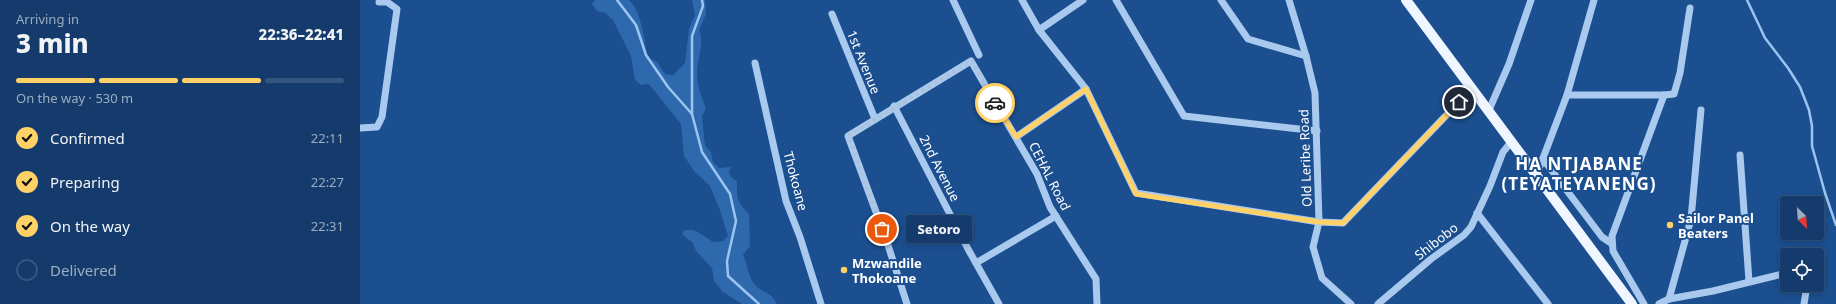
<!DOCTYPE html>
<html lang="en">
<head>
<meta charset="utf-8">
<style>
	body { margin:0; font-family:"Noto Sans",sans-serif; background:#1d4271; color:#f1f3f6; height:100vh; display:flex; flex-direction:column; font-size:15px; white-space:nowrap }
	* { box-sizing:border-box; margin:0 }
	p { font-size:13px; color:#9dadc1 }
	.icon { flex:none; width:22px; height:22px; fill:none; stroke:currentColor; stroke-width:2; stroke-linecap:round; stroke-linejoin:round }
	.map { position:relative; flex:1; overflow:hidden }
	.sheet { display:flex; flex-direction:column; background:#143b6b; width:360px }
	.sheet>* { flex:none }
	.needle { width:26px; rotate:155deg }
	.buttons { position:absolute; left:1420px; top:196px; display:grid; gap:8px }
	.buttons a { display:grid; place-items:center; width:44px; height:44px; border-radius:4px; background:#143b6b; box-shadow:0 2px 6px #0003,0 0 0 1px #33557e; font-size:20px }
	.pin { position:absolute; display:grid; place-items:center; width:34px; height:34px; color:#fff; margin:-17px; border:2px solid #fff; border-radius:50%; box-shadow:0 1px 4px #0007 }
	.courier { position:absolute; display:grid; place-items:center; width:40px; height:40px; margin:-20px; border:3px solid #ffd166; border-radius:50%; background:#fff; color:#222; box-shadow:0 1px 5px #0007 }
	.bubble { position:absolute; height:28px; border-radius:4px; background:#143b6b; box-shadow:0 2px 6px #0003,0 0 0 1px #33557e; font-size:13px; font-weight:800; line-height:28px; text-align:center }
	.overview em { font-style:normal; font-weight:800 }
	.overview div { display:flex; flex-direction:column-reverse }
	.overview { display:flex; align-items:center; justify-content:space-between; height:68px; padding:0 16px }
	h1 { font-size:26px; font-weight:800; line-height:30px }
	.bar { display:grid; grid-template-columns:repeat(4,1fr); gap:6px 4px; align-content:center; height:48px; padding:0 16px }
	.bar i { height:5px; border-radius:3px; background:#33557e }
	.bar .active { background:#ffd166 }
	.bar p { grid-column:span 4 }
	ol { padding:0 16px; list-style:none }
	li { display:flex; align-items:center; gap:12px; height:44px }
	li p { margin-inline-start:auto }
	li .icon { padding:4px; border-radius:50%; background:#ffd166; color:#111; stroke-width:4 }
	li:last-child { color:#9dadc1 }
	li i { width:22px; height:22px; border:2px solid #33557e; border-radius:50% }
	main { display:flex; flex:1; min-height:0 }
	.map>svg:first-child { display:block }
</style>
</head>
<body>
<main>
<section class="sheet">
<div class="overview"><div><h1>3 min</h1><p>Arriving in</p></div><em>22:36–22:41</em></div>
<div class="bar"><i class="active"></i><i class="active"></i><i class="active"></i><i></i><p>On the way · 530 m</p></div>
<ol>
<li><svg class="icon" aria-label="check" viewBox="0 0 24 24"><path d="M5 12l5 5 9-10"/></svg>Confirmed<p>22:11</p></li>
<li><svg class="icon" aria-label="check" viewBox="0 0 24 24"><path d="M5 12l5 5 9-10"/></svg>Preparing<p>22:27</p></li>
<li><svg class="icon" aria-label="check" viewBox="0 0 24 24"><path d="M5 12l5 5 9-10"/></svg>On the way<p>22:31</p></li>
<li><i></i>Delivered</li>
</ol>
</section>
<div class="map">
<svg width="1476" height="304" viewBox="0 0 1476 304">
	<rect width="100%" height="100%" fill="#1b4f8f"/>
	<!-- green -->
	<path fill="#2e69ad" d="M235 0H269C282 12 284 41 288 58L297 62 305 74 313 75 325 63 329 29 335 15 332 0H345L346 14 339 30C345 46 337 57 337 73 337 86 342 97 346 109L342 116 345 146 351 152 353 162 359 168 371 167 369 172 371 177 377 181C377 198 376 201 389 214L390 246 383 255C388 265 388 277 395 285 403 294 410 290 417 304H382L363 292 354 281 352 268 336 251 333 243 322 234 325 230H332L338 232 353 242 363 241 368 236 360 210 350 186 334 171 324 156 321 124 289 84 281 85 275 80 271 56 253 20 245 13 237 11 232 4Z"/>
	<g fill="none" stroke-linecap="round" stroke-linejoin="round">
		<!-- stream -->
		<g stroke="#9cc4f0" stroke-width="2.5">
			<path d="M257 0 276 25 286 55 308 87 332 114 342 152 370 194 376 221 367 261 368 276 399 304"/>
			<path d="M1387 0 1405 38 1428 68 1440 87 1449 110 1452 126V146L1465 193 1476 225"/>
			<path d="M332 114V36L343 6 342 0"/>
		</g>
		<!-- minor -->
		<g stroke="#a9c9ee" stroke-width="7">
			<path d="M593 0 619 55"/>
			<path d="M662 0 679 30 726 89 776 193 959 222 983 223 1099 102 1110 86"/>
			<path d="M756 0 824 116 957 131"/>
			<path d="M861 0 888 39 946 56"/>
			<path d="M929 0 946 56 955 93 959 222 953 247 962 278 991 304"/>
			<path d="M472 14 515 119"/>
			<path d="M679 30 723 0"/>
			<path d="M395 63 426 201 440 237 461 304"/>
			<path d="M1207 95H1304L1314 94 1320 73 1330 8"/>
			<path d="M534 106 608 249 639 304"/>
			<path d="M1129 110 1149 64 1171 0"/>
			<path d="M0 128 17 127 22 117 37 9 27 2H19"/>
			<path d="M656 137 726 89"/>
			<path d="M1380 155 1389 281"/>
			<path d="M1183 159 1242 237 1251 243"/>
			<path d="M1177 174 1207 95 1234 0"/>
			<path d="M1117 213 1188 304"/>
			<path d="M616 263 696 216"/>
			<path d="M1309 299 1331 219 1341 110"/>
			<path d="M547 304 526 239 488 136 611 61 677 174 690 207 736 279 737 304"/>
			<path d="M1018 304 1071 259 1104 235 1111 227 1130 186 1143 152 1152 141"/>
			<path d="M1284 304 1253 251 1252 236 1304 95"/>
			<path d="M1299 304 1309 299 1353 291 1427 273"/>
			<path d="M1444 304 1447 285"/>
		</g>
		<!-- major -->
		<path stroke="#f0f6ff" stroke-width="10" d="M1046 0 1272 304"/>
	</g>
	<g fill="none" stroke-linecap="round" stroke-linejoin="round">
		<!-- done -->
		<path stroke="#afc1d8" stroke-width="4" stroke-dasharray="0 7.2" d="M522 229 488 136 612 61 635 103"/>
		<!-- route -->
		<path stroke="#ffd166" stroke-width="5" d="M635 103 656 137 726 89 776 194 959 222 983 223 1099 102"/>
	</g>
	<!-- markers -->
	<g fill="#ffd166" stroke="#1b4f8f" stroke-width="1.5">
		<circle cx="1310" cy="225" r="4"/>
		<circle cx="484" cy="270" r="4"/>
	</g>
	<g text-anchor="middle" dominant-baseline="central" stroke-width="4" stroke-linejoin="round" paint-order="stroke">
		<!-- street labels -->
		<g font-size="13" fill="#fff" stroke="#1b4f8f">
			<text transform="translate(504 62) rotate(68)">1st Avenue</text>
			<text transform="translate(945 158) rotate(-92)">Old Leribe Road</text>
			<text transform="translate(580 168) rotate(63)">2nd Avenue</text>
			<text transform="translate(690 176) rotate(63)">CEHAL Road</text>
			<text transform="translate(436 181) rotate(75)">Thokoane</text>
			<text transform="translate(1076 241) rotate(-38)">Shibobo</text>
		</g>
		<!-- poi labels -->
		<g font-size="13" font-weight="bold" fill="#fff" stroke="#1b4f8f" text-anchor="start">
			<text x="1318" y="218">Sailor Panel<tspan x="1318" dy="15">Beaters</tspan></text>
			<text x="492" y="263">Mzwandile<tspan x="492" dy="15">Thokoane</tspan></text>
		</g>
		<!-- district labels -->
		<g font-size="17" font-weight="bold" letter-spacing="1" fill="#fff" stroke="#1b4f8f">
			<text x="1219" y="163">HA NTJABANE<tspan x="1219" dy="20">(TEYATEYANENG)</tspan></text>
		</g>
	</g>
</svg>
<div class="buttons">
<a><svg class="needle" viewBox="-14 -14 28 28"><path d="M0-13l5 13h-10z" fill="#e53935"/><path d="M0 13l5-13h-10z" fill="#9dadc1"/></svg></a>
<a><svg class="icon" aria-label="locate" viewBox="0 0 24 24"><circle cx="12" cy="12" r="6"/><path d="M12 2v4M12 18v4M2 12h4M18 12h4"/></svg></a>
</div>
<div class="pin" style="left:522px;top:229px;background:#ea580c"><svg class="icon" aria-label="bag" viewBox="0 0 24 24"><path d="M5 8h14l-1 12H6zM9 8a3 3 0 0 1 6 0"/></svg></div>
<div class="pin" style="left:1099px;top:102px;background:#1f2937"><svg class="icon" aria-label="home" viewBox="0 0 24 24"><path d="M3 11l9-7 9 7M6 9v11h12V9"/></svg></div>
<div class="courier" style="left:635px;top:103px"><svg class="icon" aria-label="car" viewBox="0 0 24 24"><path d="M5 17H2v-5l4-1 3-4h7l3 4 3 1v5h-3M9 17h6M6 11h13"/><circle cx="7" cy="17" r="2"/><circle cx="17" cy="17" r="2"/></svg></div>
<div class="bubble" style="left:546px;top:215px;width:66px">Setoro</div>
</div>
</main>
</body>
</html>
